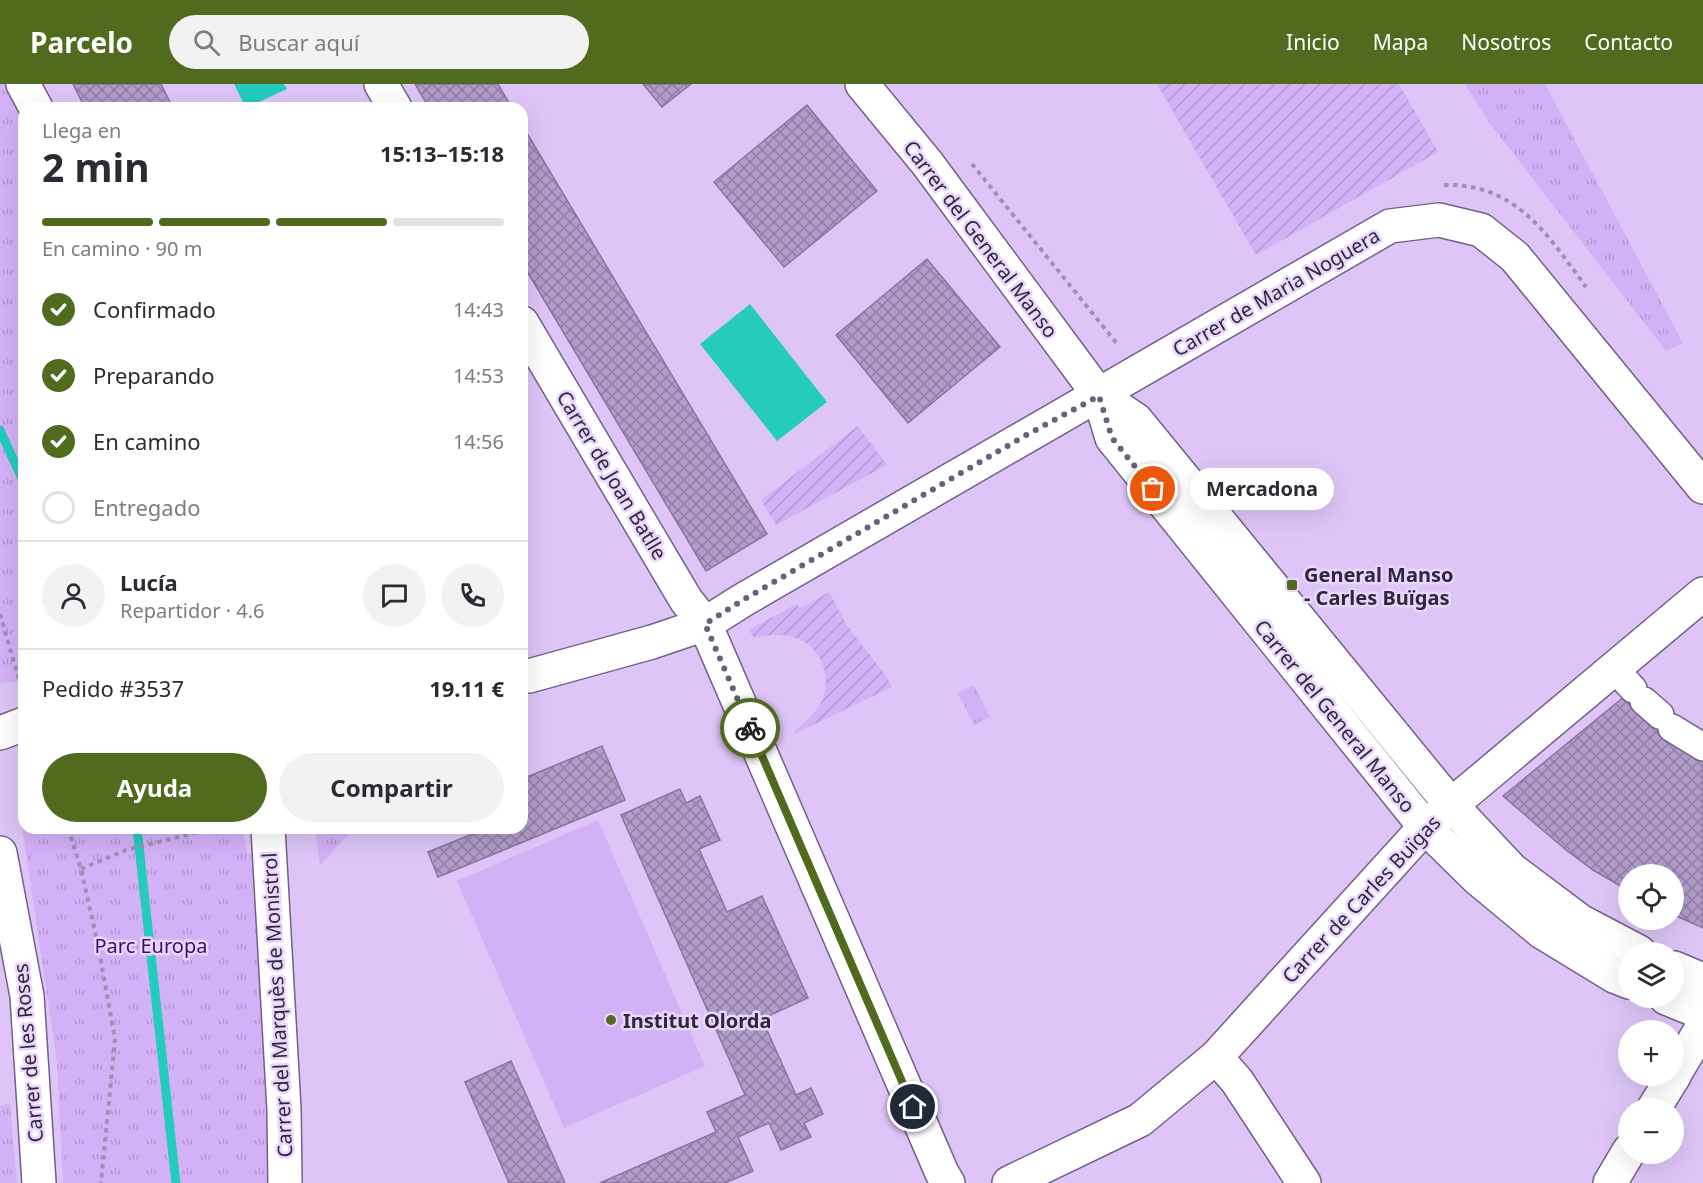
<!DOCTYPE html>
<html lang="es">
<head>
<meta charset="utf-8">
<style>
	body { margin:0; font-family:"Noto Sans",sans-serif; background:#f2f2f3; color:#2b2b33; height:100vh; display:flex; flex-direction:column; font-size:22px; white-space:nowrap }
	* { box-sizing:border-box; margin:0 }
	p { font-size:20px; color:#7c7c81 }
	.icon { flex:none; width:33px; height:33px; fill:none; stroke:currentColor; stroke-width:2; stroke-linecap:round; stroke-linejoin:round }
	.map { position:relative; flex:1; overflow:hidden }
	.side { position:absolute; left:18px; top:18px; width:510px; height:732px; display:flex; flex-direction:column; background:#fff; border-radius:18px; box-shadow:0 6px 24px #0002 }
	.side>* { flex:none }
	.tools { position:absolute; left:1618px; top:780px; display:grid; gap:12px }
	.tools a { display:grid; place-items:center; width:66px; height:66px; border-radius:50%; background:#fff; box-shadow:0 6px 24px #0002; font-size:30px }
	.pin { position:absolute; display:grid; place-items:center; width:51px; height:51px; color:#fff; margin:-26px; border:3px solid #fff; border-radius:50%; box-shadow:0 2px 6px #0007 }
	.courier { position:absolute; display:grid; place-items:center; width:60px; height:60px; margin:-30px; border:4px solid #516b1e; border-radius:50%; background:#fff; color:#222; box-shadow:0 2px 8px #0007 }
	.bubble { position:absolute; height:42px; border-radius:21px; background:#fff; box-shadow:0 6px 24px #0002; font-size:20px; font-weight:700; line-height:42px; text-align:center }
	.head em { font-style:normal; font-weight:700 }
	.head div { display:flex; flex-direction:column-reverse }
	.head { display:flex; align-items:center; justify-content:space-between; height:102px; padding:0 24px }
	h1 { font-size:39px; font-weight:700; line-height:45px }
	.bar { display:grid; grid-template-columns:repeat(4,1fr); gap:9px 6px; align-content:center; height:72px; padding:0 24px }
	.bar i { height:8px; border-radius:4px; background:#e1e1e2 }
	.bar .selected { background:#516b1e }
	.bar p { grid-column:span 4 }
	.line { display:flex; align-items:center; gap:15px; padding:0 24px; border-top:2px solid #e1e1e2 }
	.line div { flex:1 }
	.round { display:grid; place-items:center; flex:none; width:63px; height:63px; border-radius:32px; background:#f2f2f3 }
	ol { padding:0 24px; list-style:none }
	li { display:flex; align-items:center; gap:18px; height:66px }
	li p { margin-inline-start:auto }
	li .icon { padding:6px; border-radius:50%; background:#516b1e; color:#fff; stroke-width:4 }
	li:last-child { color:#7c7c81 }
	li i { width:33px; height:33px; border:3px solid #e1e1e2; border-radius:50% }
	.cta { display:flex; gap:12px; margin-top:auto; padding:12px 24px }
	.cta a { flex:1; height:69px; border-radius:36px; background:#516b1e; color:#fff; font-size:24px; font-weight:700; line-height:69px; text-align:center }
	.cta a+a { background:#f2f2f3; color:#2b2b33 }
	header { display:flex; align-items:center; gap:36px; box-sizing:border-box; height:84px; padding:0 30px; background:#516b1e; color:#fff }
	header strong { font-size:28px }
	nav { display:flex; gap:33px; margin-inline-start:auto; font-size:21px }
	.search { width:420px; height:54px; background:#f2f2f3; display:flex; align-items:center; gap:15px; box-sizing:border-box; padding:0 21px; border-radius:33px; color:#7c7c81; font-size:22px }
	.map>svg:first-child { display:block }
</style>
</head>
<body>
<header>
<strong>Parcelo</strong>
<div class="search"><svg class="icon" aria-label="search" viewBox="0 0 24 24"><circle cx="10" cy="10" r="6"/><path d="M15 15l6 6"/></svg>Buscar aquí</div>
<nav><a>Inicio</a><a>Mapa</a><a>Nosotros</a><a>Contacto</a></nav>
</header>
<div class="map">
<svg width="1703" height="1099" viewBox="0 0 1703 1099">
	<defs>
		<pattern id="grass-tufts" width="24" height="20" patternUnits="userSpaceOnUse" patternTransform="scale(1.5)"><rect width="24" height="20" fill="#d3b1f7"/><path d="M3 7l-1-3M5 7V3M7 7l1-3M15 17l-1-3M17 17v-4M19 17l1-3" fill="none" stroke="#b598d4"/></pattern>
		<pattern id="garden-furrows" width="10" height="10" patternUnits="userSpaceOnUse" patternTransform="scale(1.5)"><rect width="10" height="10" fill="#d3b1f7"/><path d="M-1 1l2-2M0 10L10 0M9 11l2-2" fill="none" stroke="#b598d4"/></pattern>
		<pattern id="building-cross-hatch" width="8" height="8" patternUnits="userSpaceOnUse" patternTransform="scale(1.5)"><rect width="8" height="8" fill="#b29cca"/><path d="M0 0l8 8M0 8l8-8" fill="none" stroke="#917fa5"/></pattern>
	</defs>
	<rect width="100%" height="100%" fill="#ddc6f7"/>
	<!-- grass -->
	<g fill="url(#grass-tufts)">
		<path d="M0 0H7L24 33V597L0 599Z"/>
		<path d="M1465 0H1545L1683 259 1666 267 1488 37Z"/>
		<path d="M974 601 990 633 974 641 958 609Z"/>
		<path d="M24 680V744H243L247 770 258 767 268 1015V1099H63L57 979 20 729Z"/>
		<path d="M315 744H355L320 781Z"/>
		<path d="M10 1019 17 1099H0V1022Z"/>
	</g>
	<!-- garden -->
	<g fill="url(#garden-furrows)">
		<path d="M1157 0H1399L1438 68 1256 171Z"/>
		<path d="M858 342 887 381 776 441 761 416Z"/>
		<path d="M829 508 848 543 884 589 892 603 794 650V648C804 638 816 630 822 617 827 606 827 592 823 581 811 551 783 547 754 554L749 546 796 520 799 523H803Z"/>
	</g>
	<!-- pitch -->
	<path fill="#d3b1f7" d="M598 736 705 982 564 1044 457 797Z"/>
	<!-- water -->
	<g fill="#25cbbd">
		<path d="M234 0H284L287 5 246 24Z"/>
		<path d="M750 220 827 318 777 357 700 260Z"/>
	</g>
	<g fill="none" stroke-linecap="round" stroke-linejoin="round">
		<!-- stream -->
		<g stroke="#25cbbd" stroke-width="9">
			<path d="M0 346 24 399"/>
			<path d="M137 744 176 1099"/>
		</g>
	</g>
	<!-- building -->
	<g fill="url(#building-cross-hatch)" stroke="#8a75a1" stroke-width="1.5">
		<path d="M73 0H161L173 24H85Z"/>
		<path d="M415 0H498L512 24H429Z"/>
		<path d="M643 0H691L662 23Z"/>
		<path d="M807 21 877 107 784 183 714 98Z"/>
		<path d="M522 41 767 450 706 487 522 179Z"/>
		<path d="M927 175 1000 263 908 339 836 251Z"/>
		<path d="M1625 612 1644 631 1703 674V844L1674 831V790H1629V807L1593 786 1566 766 1503 712Z"/>
		<path d="M602 662 625 716 438 793 428 768 487 744H522V695Z"/>
		<path d="M680 705 686 719 700 712 720 756 699 765 727 828 762 812 808 914 762 935 796 1011 811 1004 823 1030 804 1039 811 1053 781 1066 769 1039 738 1053 753 1087 725 1099H600L716 1048 707 1028 745 1011 621 731Z"/>
		<path d="M511 977 565 1099H509L465 998Z"/>
	</g>
	<g fill="none" stroke-linecap="round" stroke-linejoin="round">
		<!-- pedestrian casing -->
		<g stroke="#745f8a" stroke-width="30">
			<g id="pedestrian">
				<path d="M1614 584 1633 605"/>
				<path d="M1644 617 1660 631"/>
				<path d="M1672 644 1703 663"/>
			</g>
		</g>
		<!-- minor casing -->
		<g stroke="#745f8a" stroke-width="36">
			<g id="minor">
				<path d="M23 0 36 24"/>
				<path d="M381 0 395 24"/>
				<path d="M522 239 686 516 705 540 942 1089 948 1099"/>
				<path d="M522 592H529L652 558 705 540 743 516 1390 142 1439 136 1481 146 1515 173 1703 403"/>
				<path d="M0 649 24 640"/>
				<path d="M268 744 284 1025 285 1099"/>
				<path d="M0 769 27 912 39 1099"/>
				<path d="M1216 973 1237 997 1304 1099"/>
				<path d="M1674 991 1703 942"/>
				<path d="M1654 1024 1674 992"/>
				<path d="M1009 1099 1140 1036 1216 973 1425 743 1703 510"/>
				<path d="M1610 1099 1629 1067"/>
			</g>
		</g>
		<!-- tertiary casing -->
		<g stroke="#745f8a" stroke-width="36">
			<g id="tertiary">
				<path d="M862 0 927 79 1099 311 1136 336 1451 721 1512 786 1580 837 1639 868"/>
				<path d="M1099 311 1112 354 1425 743 1477 794 1542 848 1614 892 1629 898"/>
				<path d="M1674 884 1703 896"/>
				<path d="M1666 914 1703 929"/>
			</g>
		</g>
		<!-- path -->
		<g stroke="#a28fb6" stroke-width="4" stroke-dasharray="4.5 4.5" stroke-linecap="butt">
			<path d="M972 80 1118 261"/>
			<path d="M1444 101C1516 99 1548 151 1586 203"/>
			<path d="M0 530 22 606"/>
			<path d="M68 744 81 785 98 861 115 955 101 1099"/>
			<path d="M81 785 126 766 215 744"/>
		</g>
		<!-- pedestrian -->
		<use href="#pedestrian" stroke="#fff" stroke-width="27"/>
		<!-- minor -->
		<use href="#minor" stroke="#fff" stroke-width="33"/>
		<!-- tertiary -->
		<use href="#tertiary" stroke="#fff" stroke-width="33"/>
	</g>
	<g fill="none" stroke-linecap="round" stroke-linejoin="round">
		<!-- done -->
		<path stroke="#6d5f7c" stroke-width="6" stroke-dasharray="0 10.8" d="M750 644 705 540 743 516 1028 350 1099 312 1112 354 1153 405"/>
		<!-- route -->
		<path stroke="#516b1e" stroke-width="8" d="M750 644 913 1023"/>
	</g>
	<!-- markers -->
	<g fill="#516b1e" stroke="#e8d6fd" stroke-width="2">
		<rect x="1286" y="495" width="12" height="12" rx="3"/>
		<circle cx="611" cy="936" r="6"/>
	</g>
	<g text-anchor="middle" dominant-baseline="central" stroke-width="5" stroke-linejoin="round" paint-order="stroke">
		<!-- street labels -->
		<g font-size="20" fill="#30273a" stroke="#e8d6fd">
			<text transform="translate(981 155) rotate(53)">Carrer del General Manso</text>
			<text transform="translate(1276 208) rotate(-30)">Carrer de Maria Noguera</text>
			<text transform="translate(612 391) rotate(59)">Carrer de Joan Batlle</text>
			<text transform="translate(1335 632) rotate(51)">Carrer del General Manso</text>
			<text transform="translate(1361 815) rotate(-47)">Carrer de Carles Buïgas</text>
			<text transform="translate(277 921) rotate(-93)">Carrer del Marquès de Monistrol</text>
			<text transform="translate(28 969) rotate(-95)">Carrer de les Roses</text>
		</g>
		<!-- poi labels -->
		<g font-size="20" font-weight="bold" fill="#30273a" stroke="#e8d6fd" text-anchor="start">
			<text x="1304" y="490">General Manso<tspan x="1304" dy="23">- Carles Buïgas</tspan></text>
			<text x="623" y="936">Institut Olorda</text>
		</g>
		<!-- park labels -->
		<g font-size="20" fill="#45096b" stroke="#e8d6fd">
			<text x="151" y="861">Parc Europa</text>
		</g>
	</g>
</svg>
<div class="tools">
<a><svg class="icon" aria-label="locate" viewBox="0 0 24 24"><circle cx="12" cy="12" r="6"/><path d="M12 2v4M12 18v4M2 12h4M18 12h4"/></svg></a>
<a><svg class="icon" aria-label="layers" viewBox="0 0 24 24"><path d="M12 4l9 5-9 5-9-5zM3 14l9 5 9-5"/></svg></a>
<a>+</a>
<a>−</a>
</div>
<div class="pin" style="left:1153px;top:405px;background:#ea580c"><svg class="icon" aria-label="bag" viewBox="0 0 24 24"><path d="M5 8h14l-1 12H6zM9 8a3 3 0 0 1 6 0"/></svg></div>
<div class="pin" style="left:913px;top:1023px;background:#1f2937"><svg class="icon" aria-label="home" viewBox="0 0 24 24"><path d="M3 11l9-7 9 7M6 9v11h12V9"/></svg></div>
<div class="courier" style="left:750px;top:644px"><svg class="icon" aria-label="bike" viewBox="0 0 24 24"><circle cx="6" cy="16" r="4"/><circle cx="18" cy="16" r="4"/><path d="M6 16l4-8h5l3 8M10 8l3 8H6M13 5h3"/></svg></div>
<div class="bubble" style="left:1190px;top:384px;width:144px">Mercadona</div>
<section class="side">
<div class="head"><div><h1>2 min</h1><p>Llega en</p></div><em>15:13–15:18</em></div>
<div class="bar"><i class="selected"></i><i class="selected"></i><i class="selected"></i><i></i><p>En camino · 90 m</p></div>
<ol>
<li><svg class="icon" aria-label="check" viewBox="0 0 24 24"><path d="M5 12l5 5 9-10"/></svg>Confirmado<p>14:43</p></li>
<li><svg class="icon" aria-label="check" viewBox="0 0 24 24"><path d="M5 12l5 5 9-10"/></svg>Preparando<p>14:53</p></li>
<li><svg class="icon" aria-label="check" viewBox="0 0 24 24"><path d="M5 12l5 5 9-10"/></svg>En camino<p>14:56</p></li>
<li><i></i>Entregado</li>
</ol>
<div class="line" style="height:108px"><a class="round"><svg class="icon" aria-label="person" viewBox="0 0 24 24"><circle cx="12" cy="8" r="4"/><path d="M4 21q1-7 8-7t8 7"/></svg></a><div><b>Lucía</b><p>Repartidor · 4.6</p></div><a class="round"><svg class="icon" aria-label="chat" viewBox="0 0 24 24"><path d="M4 5h16v11H9l-5 4z"/></svg></a><a class="round"><svg class="icon" aria-label="phone" viewBox="0 0 24 24"><path d="M5 4h4l2 5-3 2q2 4 5 5l2-3 5 2v4C11 20 4 13 5 4z"/></svg></a></div>
<div class="line" style="height:78px"><div>Pedido #3537</div><b>19.11 €</b></div>
<div class="cta"><a>Ayuda</a><a>Compartir</a></div>
</section>
</div>
</body>
</html>
